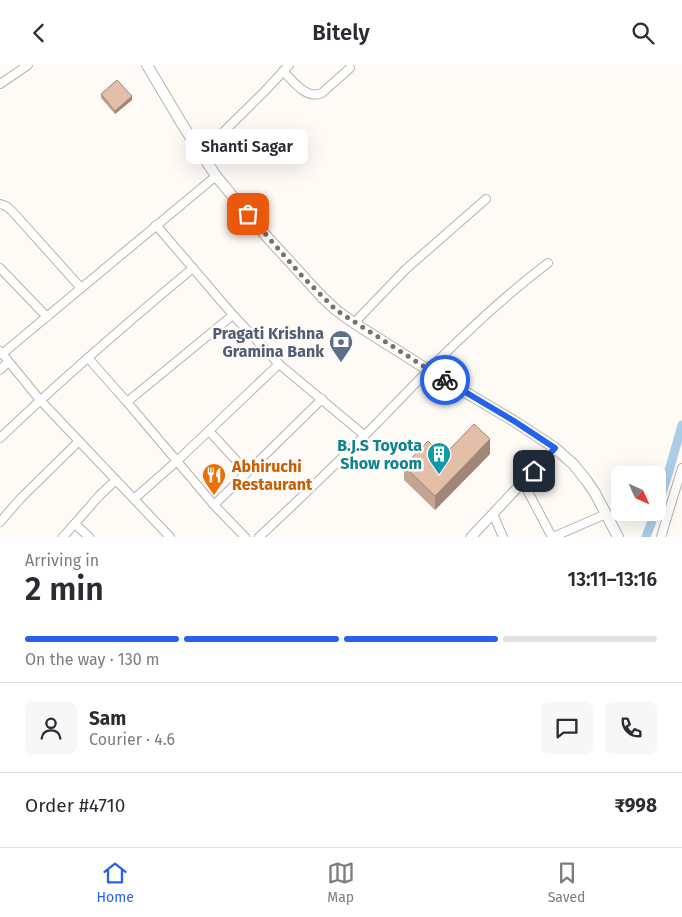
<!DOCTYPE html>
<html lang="en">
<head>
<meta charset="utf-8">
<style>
	body { margin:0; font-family:"Fira Sans",sans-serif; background:#f7f7f7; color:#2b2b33; height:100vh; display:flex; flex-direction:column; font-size:19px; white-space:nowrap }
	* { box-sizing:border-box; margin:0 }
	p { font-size:16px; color:#7c7c81 }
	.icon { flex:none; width:28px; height:28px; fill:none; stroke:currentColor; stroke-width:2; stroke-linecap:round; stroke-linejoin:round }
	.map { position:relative; height:472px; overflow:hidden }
	.drawer { display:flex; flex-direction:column; background:#fff; flex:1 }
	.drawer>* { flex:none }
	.needle { width:32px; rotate:135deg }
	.controls { position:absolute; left:611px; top:401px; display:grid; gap:10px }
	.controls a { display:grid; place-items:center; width:55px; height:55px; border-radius:8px; background:#fff; box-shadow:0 5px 20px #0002; font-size:25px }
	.pin { position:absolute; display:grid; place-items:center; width:42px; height:42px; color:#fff; margin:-21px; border-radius:10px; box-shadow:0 2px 8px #0006 }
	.courier { position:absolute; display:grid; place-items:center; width:50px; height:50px; margin:-25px; border:4px solid #2563eb; border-radius:50%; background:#fff; color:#222; box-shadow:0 1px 6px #0007 }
	.bubble { position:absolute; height:35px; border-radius:8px; background:#fff; box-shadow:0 5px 20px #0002; font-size:16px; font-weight:600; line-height:35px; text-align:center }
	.head em { font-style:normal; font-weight:600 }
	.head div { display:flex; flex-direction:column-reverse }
	.head { display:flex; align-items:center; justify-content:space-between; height:85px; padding:0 25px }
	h1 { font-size:32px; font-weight:600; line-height:38px }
	.bar { display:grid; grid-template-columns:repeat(4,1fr); gap:8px 5px; align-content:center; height:60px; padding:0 25px }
	.bar i { height:6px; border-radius:4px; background:#e1e1e2 }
	.bar .current { background:#2563eb }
	.bar p { grid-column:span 4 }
	.line { display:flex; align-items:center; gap:12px; padding:0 25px; border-top:1px solid #e1e1e2 }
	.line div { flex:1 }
	.round { display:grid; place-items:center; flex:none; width:52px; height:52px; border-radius:8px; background:#f7f7f7 }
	header { display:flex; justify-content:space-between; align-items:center; height:65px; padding:0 25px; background:#fff; font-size:22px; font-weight:600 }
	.tab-bar { display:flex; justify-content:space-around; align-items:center; height:70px; border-top:1px solid #e1e1e2; background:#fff; font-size:14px; color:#7c7c81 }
	.tab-bar a { display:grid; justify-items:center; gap:2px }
	.tab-bar .current { color:#2563eb }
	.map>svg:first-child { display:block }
</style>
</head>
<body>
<header><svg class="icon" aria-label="back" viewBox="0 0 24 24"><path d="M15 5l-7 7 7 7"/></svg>Bitely<svg class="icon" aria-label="search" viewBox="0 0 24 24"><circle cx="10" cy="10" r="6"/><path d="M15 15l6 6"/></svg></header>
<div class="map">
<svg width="682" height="472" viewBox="0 0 682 472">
	<rect width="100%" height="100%" fill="#fefaf6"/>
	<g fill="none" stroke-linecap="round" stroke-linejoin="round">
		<!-- canal -->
		<g stroke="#abcde6" stroke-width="9">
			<path d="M658 440 669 406 682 360"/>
			<path d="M646 472 655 448"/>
		</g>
		<!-- minor casing -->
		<g stroke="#b8b1ab" stroke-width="10">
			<g id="minor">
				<path d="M283 6C293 16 306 35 322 28L350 3"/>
				<path d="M0 19 28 0"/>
				<path d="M201 89 265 26 289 0"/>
				<path d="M0 139 6 141 12 146 81 223"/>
				<path d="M156 160 233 250 279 299 364 370"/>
				<path d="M0 203 47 252"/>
				<path d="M354 258 406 204 486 134"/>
				<path d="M0 286 40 335 170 472"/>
				<path d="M2 289 216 111"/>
				<path d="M88 293 127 337 214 440 245 472"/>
				<path d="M0 305 8 297"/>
				<path d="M127 337 233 250"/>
				<path d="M209 366 247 407"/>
				<path d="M0 373C62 314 127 258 193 203"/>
				<path d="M523 417 552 472"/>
				<path d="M134 434 177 396 279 299"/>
				<path d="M214 440 322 334"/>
				<path d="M493 449 503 472"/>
				<path d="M0 457 21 433 79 376"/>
				<path d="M75 459 89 472"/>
				<path d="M63 472 100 430 116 415"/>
				<path d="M259 472C300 434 340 395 379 356 433 300 486 245 548 198"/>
				<path d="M553 472 606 449"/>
				<path d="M661 472 682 403"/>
			</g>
		</g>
		<!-- tertiary casing -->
		<g stroke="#b8b1ab" stroke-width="11">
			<path id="tertiary" d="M471 472 555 383"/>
		</g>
		<!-- secondary casing -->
		<g stroke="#b8b1ab" stroke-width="12">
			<path id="secondary" d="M147 0 182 59 216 111 258 162 322 232 336 245 354 258 428 305 514 356 555 383 573 399 586 415 595 428 618 472"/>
		</g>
		<!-- minor -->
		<use href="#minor" stroke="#fff" stroke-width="8"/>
		<!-- tertiary -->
		<use href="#tertiary" stroke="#fff" stroke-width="9"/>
		<!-- secondary -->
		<use href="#secondary" stroke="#fff" stroke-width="10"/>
	</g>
	<!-- wall -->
	<g fill="#c3a492">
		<path d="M101 29 132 35 115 49 101 33Z"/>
		<path d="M490 389 435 445 404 415V401Z"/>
	</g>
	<!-- shaded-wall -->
	<g fill="#9f8677">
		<path d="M132 31V35L115 49V46Z"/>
		<path d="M490 374V389L435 445V431Z"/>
	</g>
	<!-- building -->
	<g fill="#e3bfaa" stroke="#9f8677">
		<path d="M117 15 132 31 115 46 101 29Z"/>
		<path d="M474 359 490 374 435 431 404 401 428 376 443 391Z"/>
	</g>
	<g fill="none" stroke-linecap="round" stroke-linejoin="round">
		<!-- done -->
		<path stroke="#76726f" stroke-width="5" stroke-dasharray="0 9" d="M248 149 302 211 336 245 445 315"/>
		<!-- route -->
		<path stroke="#2563eb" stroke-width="6" d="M445 315 514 356 555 383 534 406"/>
	</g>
	<!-- icons -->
	<defs>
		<g id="bank-pin" transform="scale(1.25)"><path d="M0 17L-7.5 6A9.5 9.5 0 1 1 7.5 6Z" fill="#5c6f8a" stroke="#fefaf6"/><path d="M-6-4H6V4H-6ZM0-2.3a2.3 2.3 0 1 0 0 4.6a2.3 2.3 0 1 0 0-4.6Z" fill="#fff"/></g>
		<g id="building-pin" transform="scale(1.25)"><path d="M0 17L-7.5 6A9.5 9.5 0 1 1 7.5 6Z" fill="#0f9aa8" stroke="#fefaf6"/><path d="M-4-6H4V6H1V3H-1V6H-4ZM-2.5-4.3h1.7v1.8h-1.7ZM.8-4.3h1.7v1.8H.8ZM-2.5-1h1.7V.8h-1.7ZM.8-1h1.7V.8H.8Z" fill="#fff"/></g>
		<g id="restaurant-pin" transform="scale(1.25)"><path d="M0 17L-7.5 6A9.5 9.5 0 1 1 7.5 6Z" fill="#e8710a" stroke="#fefaf6"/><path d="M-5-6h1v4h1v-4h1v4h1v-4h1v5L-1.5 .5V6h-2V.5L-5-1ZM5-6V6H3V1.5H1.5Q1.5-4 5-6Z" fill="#fff"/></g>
	</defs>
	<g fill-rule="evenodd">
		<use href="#bank-pin" x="341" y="277"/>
		<use href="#building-pin" x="439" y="389"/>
		<use href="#restaurant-pin" x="214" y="410"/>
	</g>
	<g text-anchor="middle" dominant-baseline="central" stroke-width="5" stroke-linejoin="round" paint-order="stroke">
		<!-- service labels -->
		<g font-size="16" font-weight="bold" fill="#4e5e75" stroke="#fefaf6" text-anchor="end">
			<text x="324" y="268">Pragati Krishna<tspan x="324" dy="18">Gramina Bank</tspan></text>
		</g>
		<!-- culture labels -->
		<g font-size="16" font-weight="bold" fill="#0d838f" stroke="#fefaf6" text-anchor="end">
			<text x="422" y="380">B.J.S Toyota<tspan x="422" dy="18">Show room</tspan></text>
		</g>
		<!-- food labels -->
		<g font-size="16" font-weight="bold" fill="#c56008" stroke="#fefaf6" text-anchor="start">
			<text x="232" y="401">Abhiruchi<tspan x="232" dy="18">Restaurant</tspan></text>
		</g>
	</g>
</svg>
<div class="controls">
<a><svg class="needle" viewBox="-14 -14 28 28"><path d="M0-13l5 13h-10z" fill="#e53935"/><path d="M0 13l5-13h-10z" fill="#7c7c81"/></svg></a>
</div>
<div class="pin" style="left:248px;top:149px;background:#ea580c"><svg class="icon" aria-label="bag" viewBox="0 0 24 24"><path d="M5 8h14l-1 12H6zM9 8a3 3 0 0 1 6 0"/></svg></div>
<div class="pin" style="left:534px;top:406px;background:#1f2937"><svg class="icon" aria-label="home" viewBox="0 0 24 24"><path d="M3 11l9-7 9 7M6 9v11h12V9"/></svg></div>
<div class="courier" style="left:445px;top:315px"><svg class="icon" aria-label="bike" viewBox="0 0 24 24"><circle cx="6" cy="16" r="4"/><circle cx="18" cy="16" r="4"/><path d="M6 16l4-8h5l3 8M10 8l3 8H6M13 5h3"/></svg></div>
<div class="bubble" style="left:186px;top:64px;width:122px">Shanti Sagar</div>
</div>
<section class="drawer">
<div class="head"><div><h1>2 min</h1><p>Arriving in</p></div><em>13:11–13:16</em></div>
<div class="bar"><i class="current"></i><i class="current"></i><i class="current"></i><i></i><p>On the way · 130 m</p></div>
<div class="line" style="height:90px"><a class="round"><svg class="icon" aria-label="person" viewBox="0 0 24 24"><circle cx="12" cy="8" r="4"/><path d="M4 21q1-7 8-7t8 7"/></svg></a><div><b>Sam</b><p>Courier · 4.6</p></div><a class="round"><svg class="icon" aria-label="chat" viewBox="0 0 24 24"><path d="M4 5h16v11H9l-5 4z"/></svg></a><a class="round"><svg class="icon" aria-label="phone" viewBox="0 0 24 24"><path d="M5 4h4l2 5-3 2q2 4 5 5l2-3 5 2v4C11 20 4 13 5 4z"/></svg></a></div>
<div class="line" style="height:65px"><div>Order #4710</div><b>₹998</b></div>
</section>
<nav class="tab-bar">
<a class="current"><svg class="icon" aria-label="home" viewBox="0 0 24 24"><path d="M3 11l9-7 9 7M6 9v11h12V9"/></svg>Home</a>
<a><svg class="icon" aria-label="map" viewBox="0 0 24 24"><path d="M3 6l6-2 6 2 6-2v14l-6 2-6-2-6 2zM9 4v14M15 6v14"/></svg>Map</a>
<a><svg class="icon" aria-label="saved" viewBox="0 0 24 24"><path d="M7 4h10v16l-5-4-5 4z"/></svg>Saved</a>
</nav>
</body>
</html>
